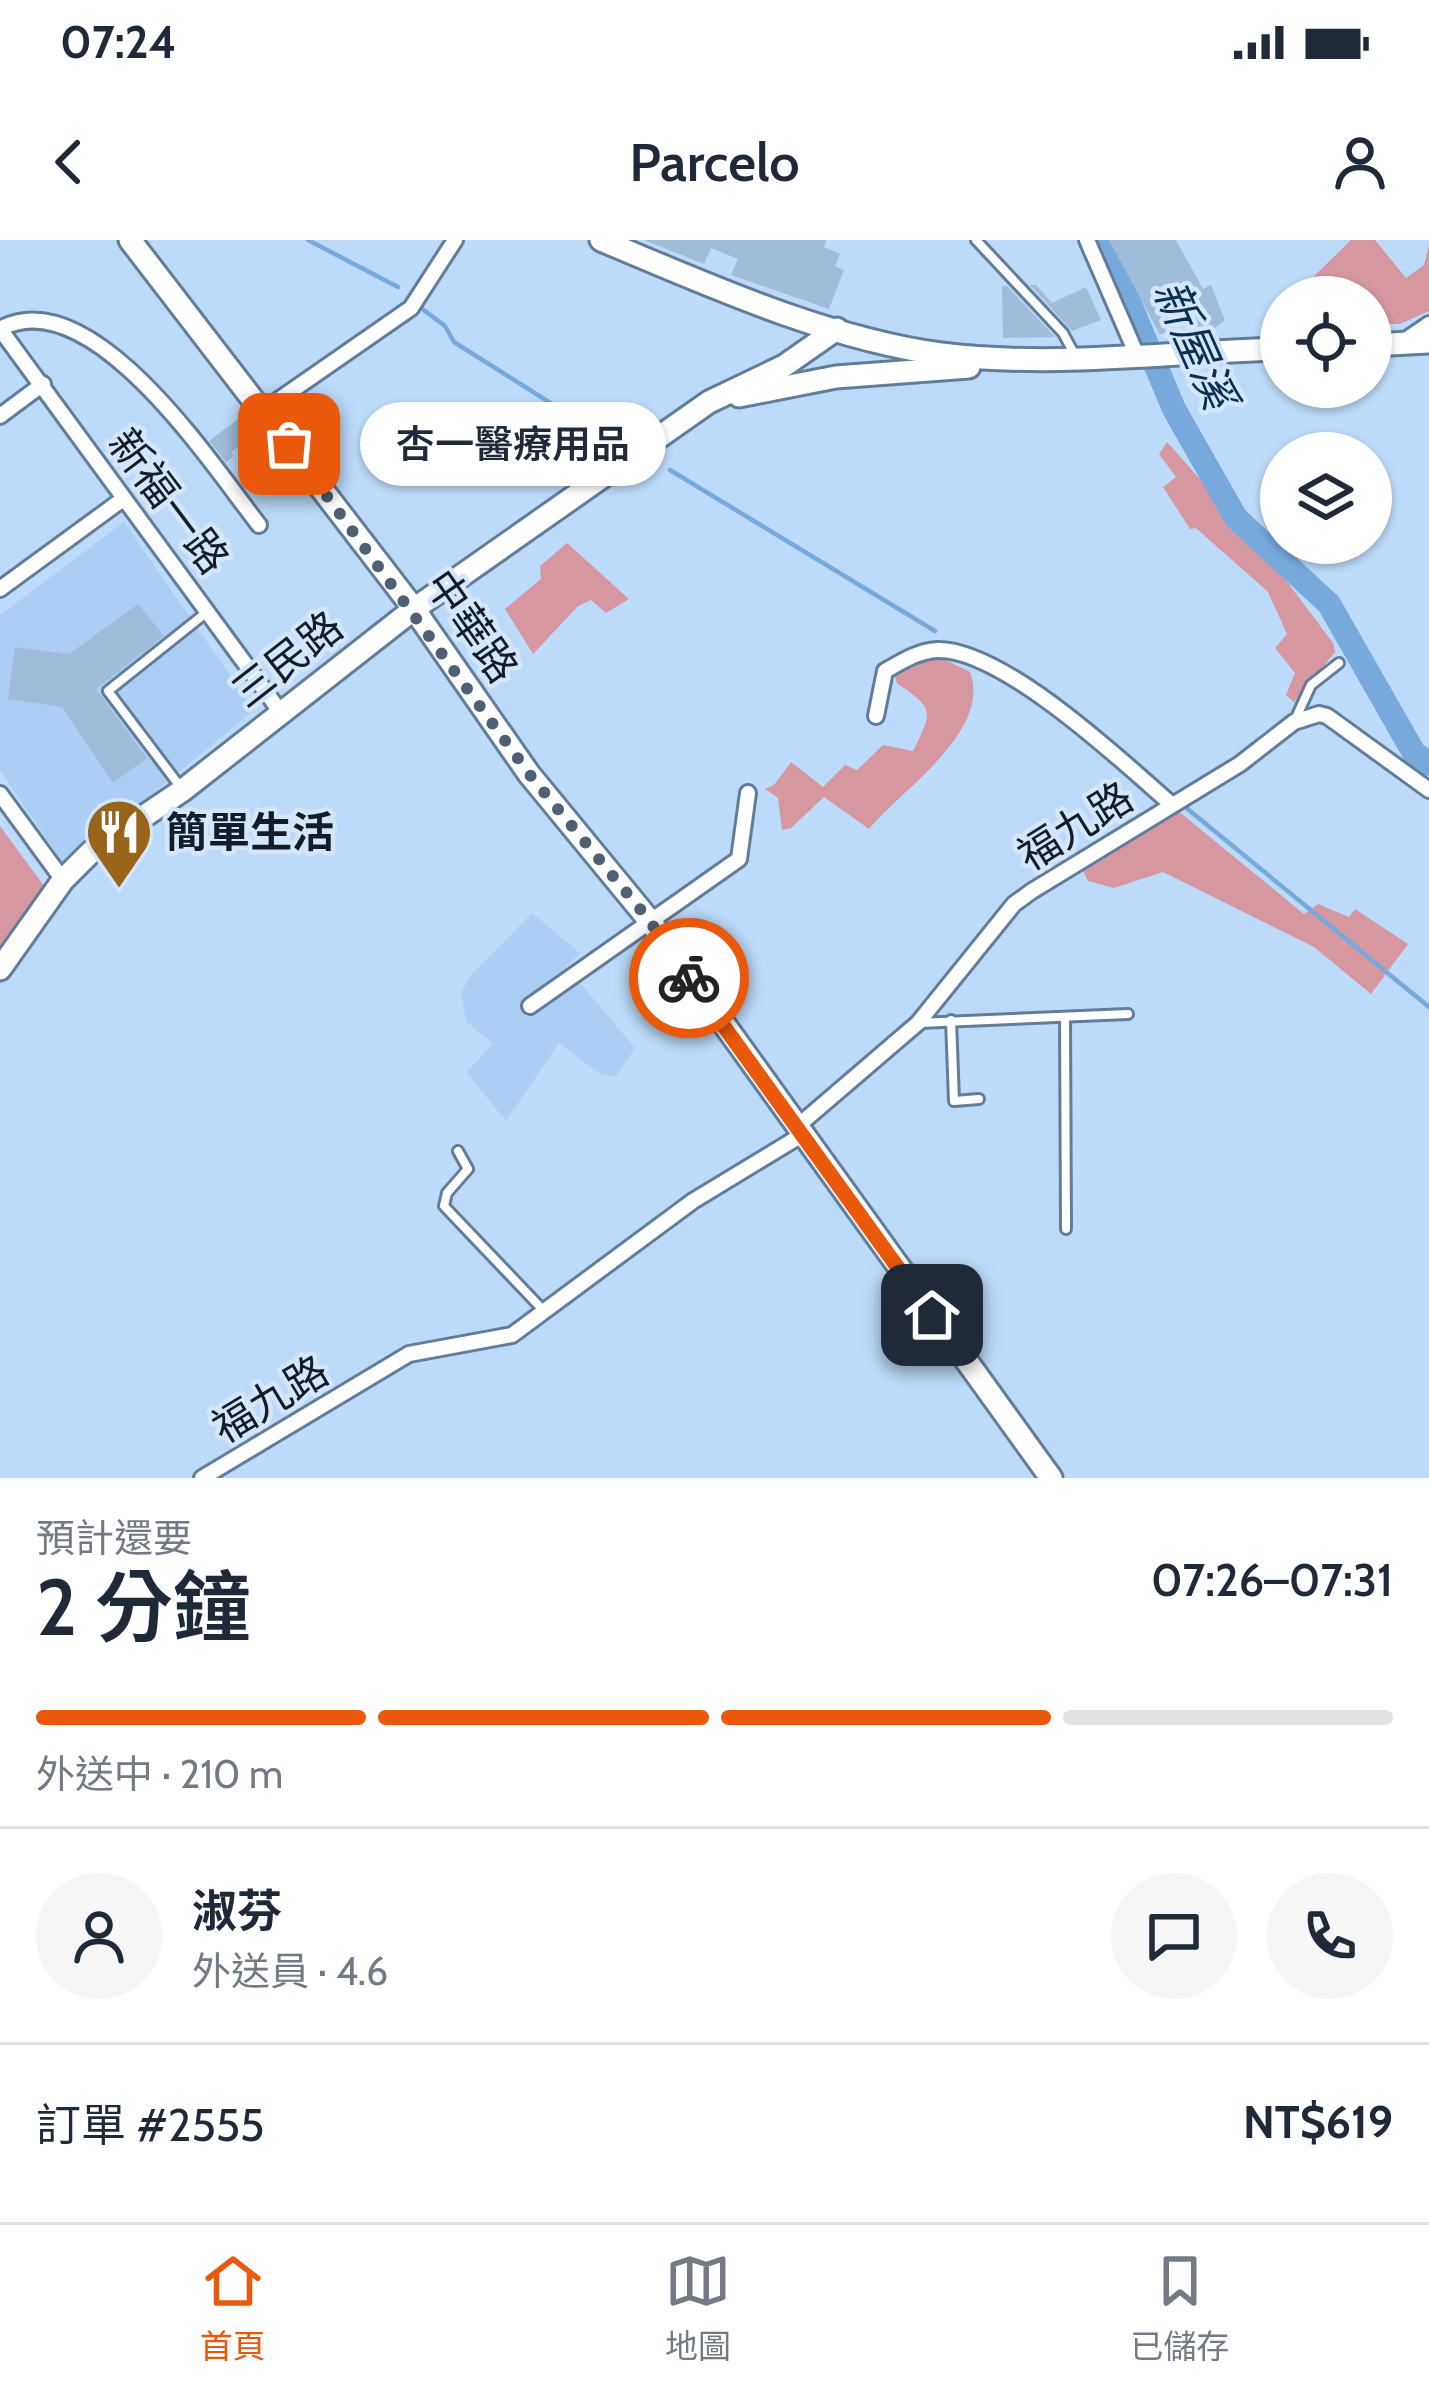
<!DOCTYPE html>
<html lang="zh-TW">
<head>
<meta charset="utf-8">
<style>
	body { margin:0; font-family:Cabin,"Noto Sans TC",sans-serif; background:#f6f6f7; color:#1f2937; height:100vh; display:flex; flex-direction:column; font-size:45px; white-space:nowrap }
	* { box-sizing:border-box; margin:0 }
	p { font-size:39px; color:#747a83 }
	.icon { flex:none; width:66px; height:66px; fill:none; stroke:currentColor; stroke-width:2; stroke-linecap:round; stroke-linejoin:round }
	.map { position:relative; height:1238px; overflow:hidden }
	.side { display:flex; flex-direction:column; background:#fff; flex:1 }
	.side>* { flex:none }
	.tools { position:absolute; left:1260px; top:36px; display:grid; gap:24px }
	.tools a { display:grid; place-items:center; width:132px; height:132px; border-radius:50%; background:#fff; box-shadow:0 3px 9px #0004; font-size:60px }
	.pin { position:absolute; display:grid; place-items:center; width:102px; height:102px; color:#fff; margin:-51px; border-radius:24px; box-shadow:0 6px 18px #0006 }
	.courier { position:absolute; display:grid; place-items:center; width:120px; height:120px; margin:-60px; border:9px solid #ea580c; border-radius:50%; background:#fff; color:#222; box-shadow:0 3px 15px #0007 }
	.bubble { position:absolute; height:84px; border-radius:42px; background:#fff; box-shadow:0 3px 9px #0004; font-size:39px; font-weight:600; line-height:84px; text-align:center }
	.headline em { font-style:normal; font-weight:600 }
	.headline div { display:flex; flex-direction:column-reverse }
	.headline { display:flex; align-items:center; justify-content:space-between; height:204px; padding:0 36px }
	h1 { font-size:78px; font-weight:600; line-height:90px }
	.bar { display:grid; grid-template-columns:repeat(4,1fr); gap:18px 12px; align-content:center; height:144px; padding:0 36px }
	.bar i { height:15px; border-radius:9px; background:#e0e1e3 }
	.bar .on { background:#ea580c }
	.bar p { grid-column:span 4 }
	.line { display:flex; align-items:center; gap:30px; padding:0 36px; border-top:3px solid #e0e1e3 }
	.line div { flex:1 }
	.round { display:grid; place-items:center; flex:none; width:126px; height:126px; border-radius:63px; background:#f6f6f7 }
	.status { display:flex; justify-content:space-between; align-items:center; height:84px; padding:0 60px; background:#fff; direction:ltr }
	.status svg { height:33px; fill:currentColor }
	header { display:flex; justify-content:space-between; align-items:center; height:156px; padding:0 36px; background:#fff; font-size:54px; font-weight:600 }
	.tabs { display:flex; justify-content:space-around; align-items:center; height:168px; border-top:3px solid #e0e1e3; background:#fff; font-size:33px; color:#747a83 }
	.tabs a { display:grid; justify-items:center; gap:6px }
	.tabs .on { color:#ea580c }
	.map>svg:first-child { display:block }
</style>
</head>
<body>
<div class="status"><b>07:24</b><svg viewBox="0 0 49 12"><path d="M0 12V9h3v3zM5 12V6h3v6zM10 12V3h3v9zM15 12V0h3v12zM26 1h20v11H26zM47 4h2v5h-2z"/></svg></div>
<header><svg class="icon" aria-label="back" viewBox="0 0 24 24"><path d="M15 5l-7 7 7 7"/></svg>Parcelo<svg class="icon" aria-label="person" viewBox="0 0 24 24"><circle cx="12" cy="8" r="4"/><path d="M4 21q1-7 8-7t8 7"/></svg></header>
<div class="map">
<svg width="1429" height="1238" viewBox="0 0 1429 1238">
	<rect width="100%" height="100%" fill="#bcdbfa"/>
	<!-- built -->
	<g fill="#abcff4">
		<path d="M124 282 254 470 65 626 0 530V375Z"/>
		<path d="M532 673 580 713 566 726 635 808 616 836 601 835 559 803 506 881 466 832 493 804 466 781 461 752 473 733Z"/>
	</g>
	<!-- green -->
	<g fill="#d697a0">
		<path d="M1351 0H1375L1406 38 1424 25 1429 5V71L1400 84H1371V57H1293Z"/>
		<path d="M1167 202 1264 311 1333 403 1335 412 1294 462 1286 455 1295 433 1275 408 1287 394 1268 352 1196 288 1190 289 1163 247 1176 237 1159 214Z"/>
		<path d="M567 303 629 359 606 373 591 360 578 366 533 414 505 369 541 339 540 326Z"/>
		<path d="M941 418 970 432C992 491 902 549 869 589L824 557 791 588 782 590 778 558 765 549 774 545 791 522 823 547 845 525 857 530 883 505 913 511C934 469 933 469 897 443L894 434 905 425Z"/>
		<path d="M1172 566 1304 674 1318 664 1349 677 1355 669 1408 704 1371 754 1314 707 1163 632 1114 648 1088 641 1083 631Z"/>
		<path d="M0 586 47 650 0 718Z"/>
	</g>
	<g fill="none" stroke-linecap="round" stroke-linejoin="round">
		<!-- stream -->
		<g stroke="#77a9dc" stroke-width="4.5">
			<path d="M308 0 398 47"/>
			<path d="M421 68 445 86 454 102 606 198"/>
			<path d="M670 230 935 391"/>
			<path d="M1184 566 1429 767"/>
		</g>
		<!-- river -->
		<path stroke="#77a9dc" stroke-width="24" d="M1103 0 1174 169 1236 278 1329 364 1414 513 1429 524"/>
	</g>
	<!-- building -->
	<g fill="#9fbcdb">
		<path d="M644 0H826L824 7 840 14 835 26 844 30 829 69 731 35 738 19 711 8 704 24Z"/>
		<path d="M1109 0H1176L1203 49 1211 45 1225 80 1215 88 1189 87 1187 81 1160 95Z"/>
		<path d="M1030 45H1036L1052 63 1086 47 1101 80 1072 91Z"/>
		<path d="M1002 46H1007L1055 97 1003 98Z"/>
		<path d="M245 174 258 191 231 212 234 216 226 222 209 201Z"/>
		<path d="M138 364 164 396 96 449 147 518 113 543 62 467 8 459 15 407 69 414Z"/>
	</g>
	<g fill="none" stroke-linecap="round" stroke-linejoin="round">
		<!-- lane casing -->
		<g stroke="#617d9a" stroke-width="14">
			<g id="lane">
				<path d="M976 0 1063 93 1076 117"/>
				<path d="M1294 482 1311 445 1339 423"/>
				<path d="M182 549 108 451 207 372"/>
				<path d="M1065 778 1066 989"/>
				<path d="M951 780 954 861 979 859"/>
				<path d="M919 783 1128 774"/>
				<path d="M458 911 468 929 447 953 444 966 544 1071"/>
			</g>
		</g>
		<!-- street casing -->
		<g stroke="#617d9a" stroke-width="20">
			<g id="street">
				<path d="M1087 0 1136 113"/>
				<path d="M0 89 282 474"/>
				<path d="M0 89C91 39 212 225 259 285"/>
				<path d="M1404 101 1429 84"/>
				<path d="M264 170 411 68 455 0"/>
				<path d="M0 176 43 144"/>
				<path d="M0 349 123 259"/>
				<path d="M876 476 885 431C901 422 918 411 937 410 1002 408 1123 522 1171 564"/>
				<path d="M0 554 63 640"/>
				<path d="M530 766 739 619 748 553"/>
				<path d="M799 885 918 783 1014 664 1032 651 1240 524 1294 482 1319 474 1327 476 1429 550"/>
				<path d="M202 1238 409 1114 512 1095 693 961 805 893"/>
			</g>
		</g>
		<!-- secondary casing -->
		<g stroke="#617d9a" stroke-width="27">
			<g id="secondary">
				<path d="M130 0 414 369 529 534 649 680 1051 1238"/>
				<path d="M601 0C706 44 827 99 941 114 1052 128 1169 112 1281 109"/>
				<path d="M1371 105 1429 102"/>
				<path d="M739 156 836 137 969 127"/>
				<path d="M0 729 63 640 91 612 183 550 414 369 709 162 784 126 837 89"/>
			</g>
		</g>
		<!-- lane -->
		<use href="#lane" stroke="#fff" stroke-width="8"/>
		<!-- street -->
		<use href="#street" stroke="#fff" stroke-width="14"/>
		<!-- secondary -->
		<use href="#secondary" stroke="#fff" stroke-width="21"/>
	</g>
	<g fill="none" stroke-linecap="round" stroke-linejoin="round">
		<!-- done -->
		<path stroke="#4e6072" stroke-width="12" stroke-dasharray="0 21.6" d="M289 204 530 535 649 680 689 738"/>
		<!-- route -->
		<path stroke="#ea580c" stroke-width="15" d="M689 738 932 1075"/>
	</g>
	<!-- icons -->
	<defs>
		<g id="restaurant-pin" transform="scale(3.45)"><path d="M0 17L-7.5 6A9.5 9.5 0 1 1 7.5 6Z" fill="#98641a" stroke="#d4e6fa"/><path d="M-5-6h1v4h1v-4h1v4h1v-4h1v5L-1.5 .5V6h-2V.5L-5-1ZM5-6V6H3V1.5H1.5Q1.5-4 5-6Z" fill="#fff"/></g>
	</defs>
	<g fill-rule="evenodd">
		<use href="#restaurant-pin" x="119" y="592"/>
	</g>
	<g text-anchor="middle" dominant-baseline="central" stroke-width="9" stroke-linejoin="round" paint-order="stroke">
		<!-- street labels -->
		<g font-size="42" fill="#121d29" stroke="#d4e6fa">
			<text transform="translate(169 261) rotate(53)">新福一路</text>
			<text transform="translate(472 386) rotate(55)">中華路</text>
			<text transform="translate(287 419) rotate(-38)">三民路</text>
			<text transform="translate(1075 586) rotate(-32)">福九路</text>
			<text transform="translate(270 1159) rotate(-31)">福九路</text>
		</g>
		<!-- poi labels -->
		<g font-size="42" font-weight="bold" fill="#121d29" stroke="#d4e6fa" text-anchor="start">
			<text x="166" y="592">簡單生活</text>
		</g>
		<!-- water labels -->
		<g font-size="45" font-style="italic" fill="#0a3051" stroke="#d4e6fa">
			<text transform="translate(1195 104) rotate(66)">新屋溪</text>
		</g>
	</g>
</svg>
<div class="tools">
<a><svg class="icon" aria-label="locate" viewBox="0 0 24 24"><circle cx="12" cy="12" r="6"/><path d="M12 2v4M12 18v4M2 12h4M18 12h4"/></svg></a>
<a><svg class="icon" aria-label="layers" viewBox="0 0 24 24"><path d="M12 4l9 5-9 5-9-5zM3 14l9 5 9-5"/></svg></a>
</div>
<div class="pin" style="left:289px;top:204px;background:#ea580c"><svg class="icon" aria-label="bag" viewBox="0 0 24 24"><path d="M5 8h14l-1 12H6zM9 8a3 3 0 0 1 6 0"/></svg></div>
<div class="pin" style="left:932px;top:1075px;background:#1f2937"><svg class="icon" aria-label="home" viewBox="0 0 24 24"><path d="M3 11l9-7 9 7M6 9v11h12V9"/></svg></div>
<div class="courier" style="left:689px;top:738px"><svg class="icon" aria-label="bike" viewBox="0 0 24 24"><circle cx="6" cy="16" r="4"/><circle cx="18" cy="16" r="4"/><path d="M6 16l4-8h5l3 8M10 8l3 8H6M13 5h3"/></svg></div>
<div class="bubble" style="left:360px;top:162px;width:306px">杏一醫療用品</div>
</div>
<section class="side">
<div class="headline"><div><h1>2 分鐘</h1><p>預計還要</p></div><em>07:26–07:31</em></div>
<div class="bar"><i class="on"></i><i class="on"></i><i class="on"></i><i></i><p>外送中 · 210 m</p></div>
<div class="line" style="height:216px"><a class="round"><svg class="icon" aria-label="person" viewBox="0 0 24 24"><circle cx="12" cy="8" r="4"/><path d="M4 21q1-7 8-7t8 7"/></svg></a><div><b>淑芬</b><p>外送員 · 4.6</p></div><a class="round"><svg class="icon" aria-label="chat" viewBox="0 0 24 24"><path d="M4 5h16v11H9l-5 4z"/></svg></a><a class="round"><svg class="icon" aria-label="phone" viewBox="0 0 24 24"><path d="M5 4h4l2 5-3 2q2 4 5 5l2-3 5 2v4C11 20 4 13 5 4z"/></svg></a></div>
<div class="line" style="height:156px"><div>訂單 #2555</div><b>NT$619</b></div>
</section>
<nav class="tabs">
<a class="on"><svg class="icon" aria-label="home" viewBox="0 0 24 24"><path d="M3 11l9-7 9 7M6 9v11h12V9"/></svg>首頁</a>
<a><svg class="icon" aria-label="map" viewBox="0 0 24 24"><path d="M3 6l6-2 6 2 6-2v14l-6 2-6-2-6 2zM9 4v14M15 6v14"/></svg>地圖</a>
<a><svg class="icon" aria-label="saved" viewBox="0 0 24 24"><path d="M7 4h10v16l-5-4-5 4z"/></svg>已儲存</a>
</nav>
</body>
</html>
